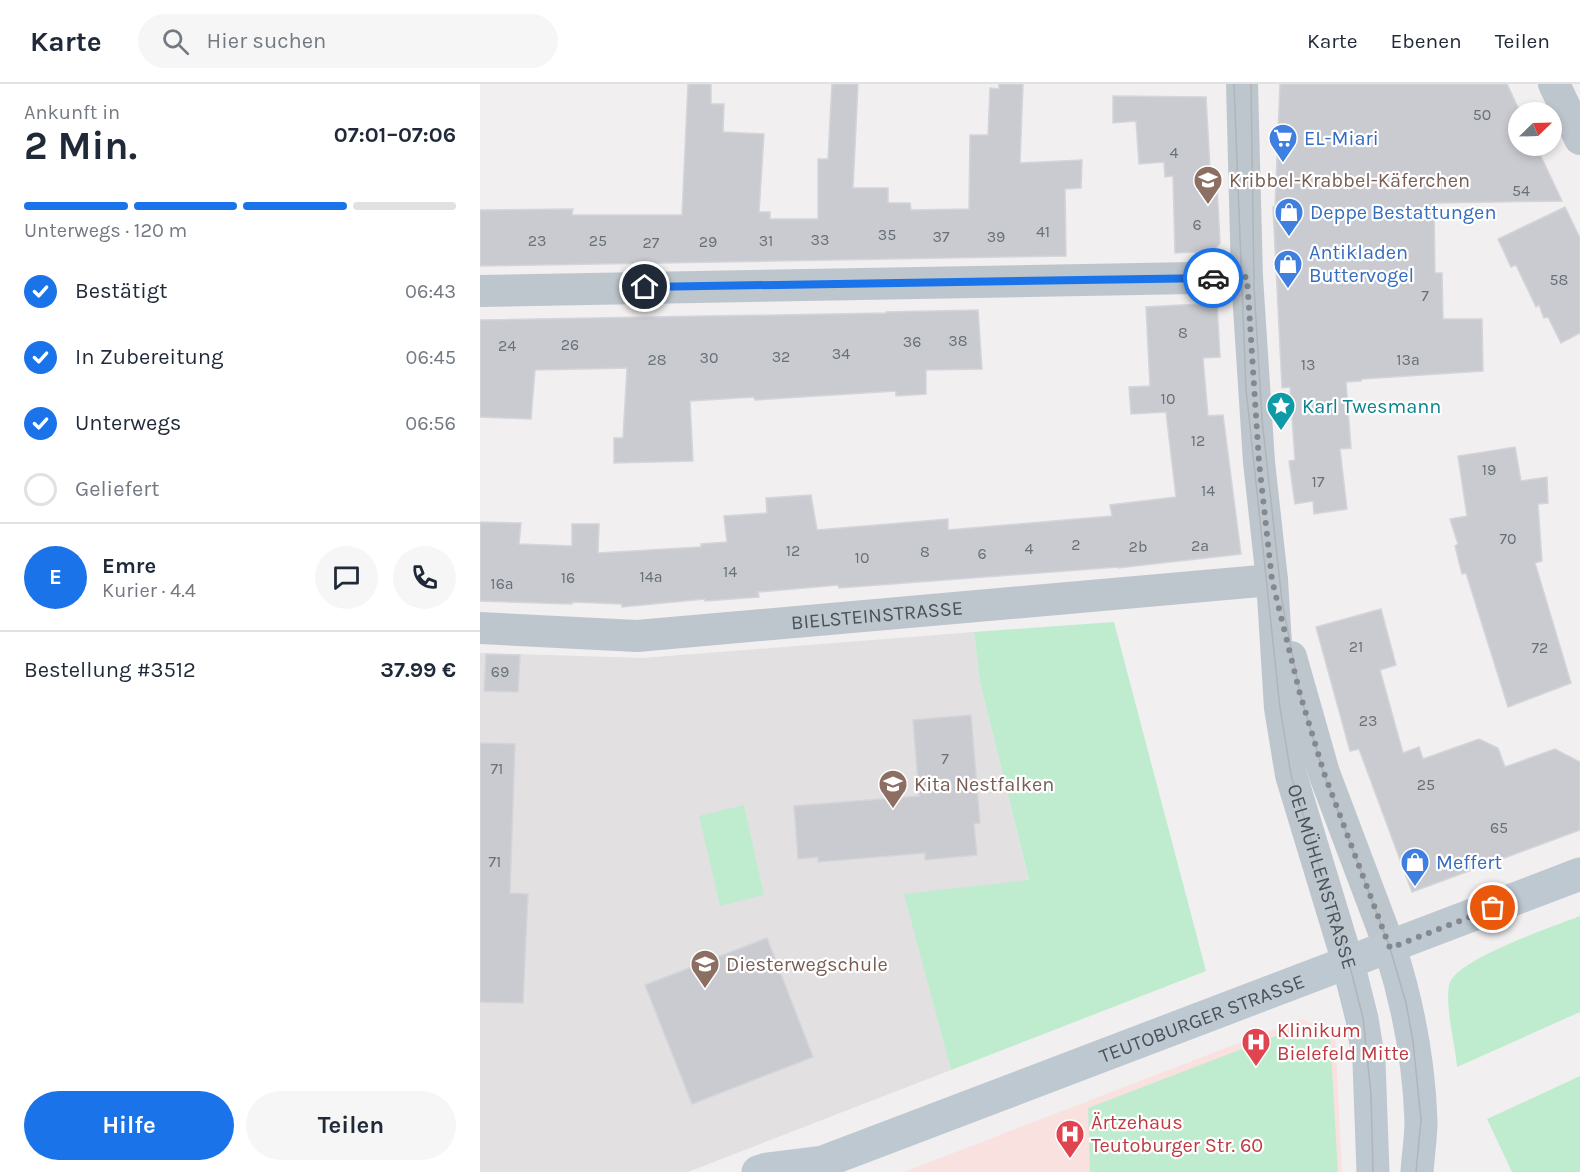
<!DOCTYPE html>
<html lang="de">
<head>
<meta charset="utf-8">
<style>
	body { margin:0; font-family:Karla,sans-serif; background:#f6f6f7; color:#1f2937; height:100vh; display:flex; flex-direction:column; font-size:22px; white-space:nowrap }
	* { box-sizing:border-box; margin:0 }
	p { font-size:20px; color:#747a83 }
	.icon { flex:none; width:33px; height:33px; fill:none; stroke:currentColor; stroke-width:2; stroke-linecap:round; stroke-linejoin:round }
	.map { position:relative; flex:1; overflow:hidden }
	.panel { display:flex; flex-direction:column; background:#fff; width:480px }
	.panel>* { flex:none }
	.needle { width:39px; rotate:67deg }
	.controls { position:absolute; left:1028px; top:18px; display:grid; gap:12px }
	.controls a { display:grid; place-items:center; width:54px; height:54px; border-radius:50%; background:#fff; box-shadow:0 3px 9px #0003; font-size:30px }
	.pin { position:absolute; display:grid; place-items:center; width:51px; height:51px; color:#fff; margin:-26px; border:3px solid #fff; border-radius:50%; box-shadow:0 2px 6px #0007 }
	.courier { position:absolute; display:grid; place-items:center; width:60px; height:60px; margin:-30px; border:4px solid #1a73e8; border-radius:50%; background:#fff; color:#222; box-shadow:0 2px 8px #0007 }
	.summary em { font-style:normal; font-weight:700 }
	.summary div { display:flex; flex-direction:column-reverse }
	.summary { display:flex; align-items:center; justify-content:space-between; height:102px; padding:0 24px }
	h1 { font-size:39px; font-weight:700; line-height:45px }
	.bar { display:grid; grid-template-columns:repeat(4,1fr); gap:9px 6px; align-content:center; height:72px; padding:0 24px }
	.bar i { height:8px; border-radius:4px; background:#e0e1e3 }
	.bar .selected { background:#1a73e8 }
	.bar p { grid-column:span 4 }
	.line { display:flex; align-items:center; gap:15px; padding:0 24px; border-top:2px solid #e0e1e3 }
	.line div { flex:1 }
	.round { display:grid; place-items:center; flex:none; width:63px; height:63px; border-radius:32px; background:#f6f6f7 }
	ol { padding:0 24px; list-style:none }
	li { display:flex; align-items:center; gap:18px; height:66px }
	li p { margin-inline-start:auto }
	li .icon { padding:6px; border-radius:50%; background:#1a73e8; color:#fff; stroke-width:4 }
	li:last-child { color:#747a83 }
	li i { width:33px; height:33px; border:3px solid #e0e1e3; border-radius:50% }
	.action { display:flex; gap:12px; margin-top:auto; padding:12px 24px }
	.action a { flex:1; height:69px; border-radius:36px; background:#1a73e8; color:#fff; font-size:24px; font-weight:700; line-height:69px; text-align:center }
	.action a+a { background:#f6f6f7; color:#1f2937 }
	header { display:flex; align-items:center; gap:36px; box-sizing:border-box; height:84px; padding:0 30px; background:#fff; border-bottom:2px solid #e0e1e3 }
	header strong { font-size:28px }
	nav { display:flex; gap:33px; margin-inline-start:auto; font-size:21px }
	.search { width:420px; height:54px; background:#f6f6f7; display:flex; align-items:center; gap:15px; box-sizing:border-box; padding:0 21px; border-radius:33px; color:#747a83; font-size:22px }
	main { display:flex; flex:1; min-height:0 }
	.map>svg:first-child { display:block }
</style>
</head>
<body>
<header>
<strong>Karte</strong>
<div class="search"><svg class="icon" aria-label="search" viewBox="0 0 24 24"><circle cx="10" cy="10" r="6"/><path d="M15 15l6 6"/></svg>Hier suchen</div>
<nav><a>Karte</a><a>Ebenen</a><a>Teilen</a></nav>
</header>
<main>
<section class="panel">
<div class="summary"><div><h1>2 Min.</h1><p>Ankunft in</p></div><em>07:01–07:06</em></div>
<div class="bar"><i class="selected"></i><i class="selected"></i><i class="selected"></i><i></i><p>Unterwegs · 120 m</p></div>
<ol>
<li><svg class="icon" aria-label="check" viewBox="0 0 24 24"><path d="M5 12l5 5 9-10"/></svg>Bestätigt<p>06:43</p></li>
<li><svg class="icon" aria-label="check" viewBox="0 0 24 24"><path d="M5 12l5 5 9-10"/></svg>In Zubereitung<p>06:45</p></li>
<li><svg class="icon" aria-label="check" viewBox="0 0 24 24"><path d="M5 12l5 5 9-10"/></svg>Unterwegs<p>06:56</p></li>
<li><i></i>Geliefert</li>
</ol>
<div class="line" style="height:108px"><b class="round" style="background:#1a73e8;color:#fff">E</b><div><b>Emre</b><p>Kurier · 4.4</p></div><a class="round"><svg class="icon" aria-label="chat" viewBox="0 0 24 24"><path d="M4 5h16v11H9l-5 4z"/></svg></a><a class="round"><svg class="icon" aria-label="phone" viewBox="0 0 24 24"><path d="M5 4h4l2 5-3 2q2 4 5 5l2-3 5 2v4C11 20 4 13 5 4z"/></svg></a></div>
<div class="line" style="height:78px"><div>Bestellung #3512</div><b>37.99 €</b></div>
<div class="action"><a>Hilfe</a><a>Teilen</a></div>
</section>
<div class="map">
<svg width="1100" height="1088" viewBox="0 0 1100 1088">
	<rect width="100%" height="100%" fill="#f1efef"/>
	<!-- education -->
	<path fill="#e2e0e0" d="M494 548 500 598 549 797 425 811 471 986 208 1088H0V569L163 574Z"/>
	<!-- medical -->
	<path fill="#f9e1e0" d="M821 935 855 949 862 1088H424Z"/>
	<!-- green -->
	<g fill="#bfeccf">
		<path d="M634 538 726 887 471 986 424 810 549 796 500 598 494 548Z"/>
		<path d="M264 721 284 811 240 822 219 732Z"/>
		<path d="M1100 832V928L977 983C975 959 965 923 969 901 973 876 1075 842 1100 832Z"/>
		<path d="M822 942 850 952 858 1088H610L608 1024Z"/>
		<path d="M1100 992V1088H1032L1007 1035Z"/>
	</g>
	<!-- building -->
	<g fill="#c9cbd1" stroke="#d3d5da" stroke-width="1.5">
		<path d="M208 0H231V20H244L243 48 284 50 279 128H290V135H338V75H348L352 0H378L373 104H408V119H430L431 126 489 125 490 51H508L510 4 519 5V0H543L540 79 602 76 601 104 585 105 586 172 0 182V126L93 125 92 131H202Z"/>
		<path d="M800 0H1027L1040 28H1038V62H1056L1082 117 954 119 955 189H962L963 235H1002L1003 287 882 295 881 297 866 298 871 364 860 365 867 425 834 430 833 417 815 420 809 377 815 376 810 303 802 304 793 123H795Z"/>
		<path d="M633 12 726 13 731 102 737 101 740 159 733 167 695 169 693 92 685 93 684 78 659 80 656 37 633 39Z"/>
		<path d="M1085 123 1100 154V249L1081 259 1068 233 1064 234 1059 221 1056 223 1036 181 1031 183 1018 155Z"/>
		<path d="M737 219 740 273 723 274 728 332 743 331 761 470 638 484V483L359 504 358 501 278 508 279 513 225 517V515L142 523V520L92 518V520L0 517V438L41 439 39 460 92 462V440H119L118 469 221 463V460L247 458 244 432 287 429 286 414 331 411 337 446 468 435V446L632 432 630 421 696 413 686 328 651 330 649 303 670 302 666 223Z"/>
		<path d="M498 226 502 285 446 286V310L416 312V307L275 316 274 313 210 317 213 377 134 379V354H143L147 284 55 286 51 335 0 333V236L406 229V228Z"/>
		<path d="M1035 363 1041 397 1067 393 1068 419 1058 420 1062 477 1055 479 1091 599 1028 623 986 489 982 490 975 462 978 460 970 435 987 432 978 372Z"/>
		<path d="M901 525 916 581 900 586 923 669 939 663 943 675 999 655 1018 664 1025 683 1075 665 1100 678V746L932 808 879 665 870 667 836 543Z"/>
		<path d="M6 570 40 571 38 608 4 607Z"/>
		<path d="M491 631 500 739 494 740 497 771 445 776V769L338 778V773L318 775 314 722 439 712 433 636Z"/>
		<path d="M0 659 35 660 30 809 48 810 43 919 0 918Z"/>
		<path d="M287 854 333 973 212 1020 165 901Z"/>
	</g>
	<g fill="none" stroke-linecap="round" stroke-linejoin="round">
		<!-- street -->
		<g stroke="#bec6cd" stroke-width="32">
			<path d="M762 0 767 193 779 378 792 496 800 624 811 691 868 879"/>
			<path d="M1074 0 1100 55"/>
			<path d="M0 207 767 193"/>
			<path id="s1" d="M0 544 157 552 792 496"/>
			<path d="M811 573 844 689 910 864"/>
		</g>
		<!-- secondary -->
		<g stroke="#bdc8d1" stroke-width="33">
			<path d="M910 864C928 920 939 978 941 1037 941 1054 938 1071 937 1088"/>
			<path d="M868 879 882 935 889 978 893 1088"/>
			<path id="s2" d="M278 1088 287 1085 343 1078C595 981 849 888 1100 790"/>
		</g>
		<!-- tram -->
		<g stroke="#b1b4b8" stroke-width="1.5">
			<path id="s3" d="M754 0 766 305 800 624 811 691 869 879 883 934 891 1010 893 1088"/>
			<path d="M771 0 774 202 782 335 802 517 820 610 844 690 910 864 926 919 933 957 941 1036 936 1088"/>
		</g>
	</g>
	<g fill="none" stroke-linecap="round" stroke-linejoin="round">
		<!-- done -->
		<path stroke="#83898f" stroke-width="6" stroke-dasharray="0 10.8" d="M733 194 767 193 779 378 792 496 820 610 844 689 910 864 1013 824"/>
		<!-- route -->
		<path stroke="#1a73e8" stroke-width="8" d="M165 203 733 194"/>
	</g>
	<!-- icons -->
	<defs>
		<g id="supermarket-pin" transform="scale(1.5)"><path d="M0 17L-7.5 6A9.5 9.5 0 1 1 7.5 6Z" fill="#3f7fe0" stroke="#fff"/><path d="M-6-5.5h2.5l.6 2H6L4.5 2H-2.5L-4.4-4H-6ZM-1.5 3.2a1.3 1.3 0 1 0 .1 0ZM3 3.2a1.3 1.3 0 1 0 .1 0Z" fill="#fff"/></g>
		<g id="school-pin" transform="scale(1.5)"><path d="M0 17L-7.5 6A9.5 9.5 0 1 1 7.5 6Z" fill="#8d6e63" stroke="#fff"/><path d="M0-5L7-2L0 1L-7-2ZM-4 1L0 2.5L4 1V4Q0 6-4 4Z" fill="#fff"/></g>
		<g id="shop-pin" transform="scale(1.5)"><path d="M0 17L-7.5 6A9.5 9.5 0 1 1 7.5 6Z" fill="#3f7fe0" stroke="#fff"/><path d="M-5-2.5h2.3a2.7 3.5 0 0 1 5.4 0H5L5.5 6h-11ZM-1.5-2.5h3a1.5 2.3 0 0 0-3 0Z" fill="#fff"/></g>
		<g id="sight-pin" transform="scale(1.5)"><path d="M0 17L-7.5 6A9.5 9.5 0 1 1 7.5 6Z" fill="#0f9aa8" stroke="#fff"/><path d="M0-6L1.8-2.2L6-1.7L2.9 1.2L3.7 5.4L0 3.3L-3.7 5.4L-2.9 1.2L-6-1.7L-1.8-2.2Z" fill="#fff"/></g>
		<g id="hospital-pin" transform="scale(1.5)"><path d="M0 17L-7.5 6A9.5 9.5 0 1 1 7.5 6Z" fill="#e0444e" stroke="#fff"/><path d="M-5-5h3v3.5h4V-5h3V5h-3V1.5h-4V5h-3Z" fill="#fff"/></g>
	</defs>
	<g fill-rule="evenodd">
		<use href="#supermarket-pin" x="803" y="54"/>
		<use href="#school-pin" x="728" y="96"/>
		<use href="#shop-pin" x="809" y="128"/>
		<use href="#shop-pin" x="808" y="180"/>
		<use href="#sight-pin" x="801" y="322"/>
		<use href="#school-pin" x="413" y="700"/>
		<use href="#shop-pin" x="935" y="778"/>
		<use href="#school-pin" x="225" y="880"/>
		<use href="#hospital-pin" x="776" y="958"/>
		<use href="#hospital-pin" x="590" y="1050"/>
	</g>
	<g text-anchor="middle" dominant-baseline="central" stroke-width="4.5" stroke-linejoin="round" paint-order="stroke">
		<!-- number labels -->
		<g font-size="16" fill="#687078">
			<text x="1002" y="30">50</text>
			<text x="694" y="68">4</text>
			<text x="1041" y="106">54</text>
			<text x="717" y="140">6</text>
			<text x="563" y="147">41</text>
			<text x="407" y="150">35</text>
			<text x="461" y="152">37</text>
			<text x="516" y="152">39</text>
			<text x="340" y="155">33</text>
			<text x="57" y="156">23</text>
			<text x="118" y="156">25</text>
			<text x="286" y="156">31</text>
			<text x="228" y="157">29</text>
			<text x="171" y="158">27</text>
			<text x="1079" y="195">58</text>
			<text x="945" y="211">7</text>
			<text x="703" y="248">8</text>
			<text x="478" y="256">38</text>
			<text x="432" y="257">36</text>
			<text x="90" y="260">26</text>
			<text x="27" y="261">24</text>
			<text x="361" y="269">34</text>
			<text x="301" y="272">32</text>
			<text x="229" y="273">30</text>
			<text x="177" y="275">28</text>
			<text x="928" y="275">13a</text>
			<text x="828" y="280">13</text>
			<text x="688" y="314">10</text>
			<text x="718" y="356">12</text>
			<text x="1009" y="385">19</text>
			<text x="838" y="397">17</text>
			<text x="728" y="406">14</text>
			<text x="1028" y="454">70</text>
			<text x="596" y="460">2</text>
			<text x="720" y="461">2a</text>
			<text x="658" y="462">2b</text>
			<text x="549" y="464">4</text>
			<text x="313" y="466">12</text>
			<text x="445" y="467">8</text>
			<text x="502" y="469">6</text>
			<text x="382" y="473">10</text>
			<text x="250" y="487">14</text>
			<text x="171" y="492">14a</text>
			<text x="88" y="493">16</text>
			<text x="22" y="499">16a</text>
			<text x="876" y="562">21</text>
			<text x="1060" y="563">72</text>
			<text x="20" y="587">69</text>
			<text x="888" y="636">23</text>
			<text x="465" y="674">7</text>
			<text x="17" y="684">71</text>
			<text x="946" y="700">25</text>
			<text x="1019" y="743">65</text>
			<text x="15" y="777">71</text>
		</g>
		<!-- shop labels -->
		<g font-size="20" fill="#366cbe" stroke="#fff" text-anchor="start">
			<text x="824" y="54">EL-Miari</text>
			<text x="830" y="128">Deppe Bestattungen</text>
			<text x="829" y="168">Antikladen<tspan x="829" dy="23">Buttervogel</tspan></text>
			<text x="956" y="778">Meffert</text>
		</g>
		<!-- education labels -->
		<g font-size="20" fill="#785e54" stroke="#fff" text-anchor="start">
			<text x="749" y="96">Kribbel-Krabbel-Käferchen</text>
			<text x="434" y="700">Kita Nestfalken</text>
			<text x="246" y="880">Diesterwegschule</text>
		</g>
		<!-- culture labels -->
		<g font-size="20" fill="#0d838f" stroke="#fff" text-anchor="start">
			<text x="822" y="322">Karl Twesmann</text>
		</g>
		<!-- street labels -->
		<g font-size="20" fill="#48525b" stroke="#fff">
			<text stroke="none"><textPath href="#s1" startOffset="398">BIELSTEINSTRASSE</textPath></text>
			<text stroke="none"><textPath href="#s3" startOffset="800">OELMÜHLENSTRASSE</textPath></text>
			<text stroke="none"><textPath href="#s2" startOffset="471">TEUTOBURGER STRASSE</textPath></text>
		</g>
		<!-- health labels -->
		<g font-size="20" fill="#be3a42" stroke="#fff" text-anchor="start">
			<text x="797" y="946">Klinikum<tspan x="797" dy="23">Bielefeld Mitte</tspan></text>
			<text x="611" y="1038">Ärtzehaus<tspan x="611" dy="23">Teutoburger Str. 60</tspan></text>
		</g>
	</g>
</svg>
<div class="controls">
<a><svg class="needle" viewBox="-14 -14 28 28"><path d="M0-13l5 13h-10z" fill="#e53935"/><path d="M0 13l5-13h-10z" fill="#747a83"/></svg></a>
</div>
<div class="pin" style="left:1013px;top:824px;background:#ea580c"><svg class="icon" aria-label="bag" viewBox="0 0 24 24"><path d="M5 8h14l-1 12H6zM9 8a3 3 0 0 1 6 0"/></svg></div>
<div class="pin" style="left:165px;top:203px;background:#1f2937"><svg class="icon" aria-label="home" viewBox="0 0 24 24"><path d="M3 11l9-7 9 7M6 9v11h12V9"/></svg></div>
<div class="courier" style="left:733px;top:194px"><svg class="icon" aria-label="car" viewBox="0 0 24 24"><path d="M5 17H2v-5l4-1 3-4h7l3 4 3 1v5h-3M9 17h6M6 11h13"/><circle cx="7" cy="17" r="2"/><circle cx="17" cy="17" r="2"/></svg></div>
</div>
</main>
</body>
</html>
